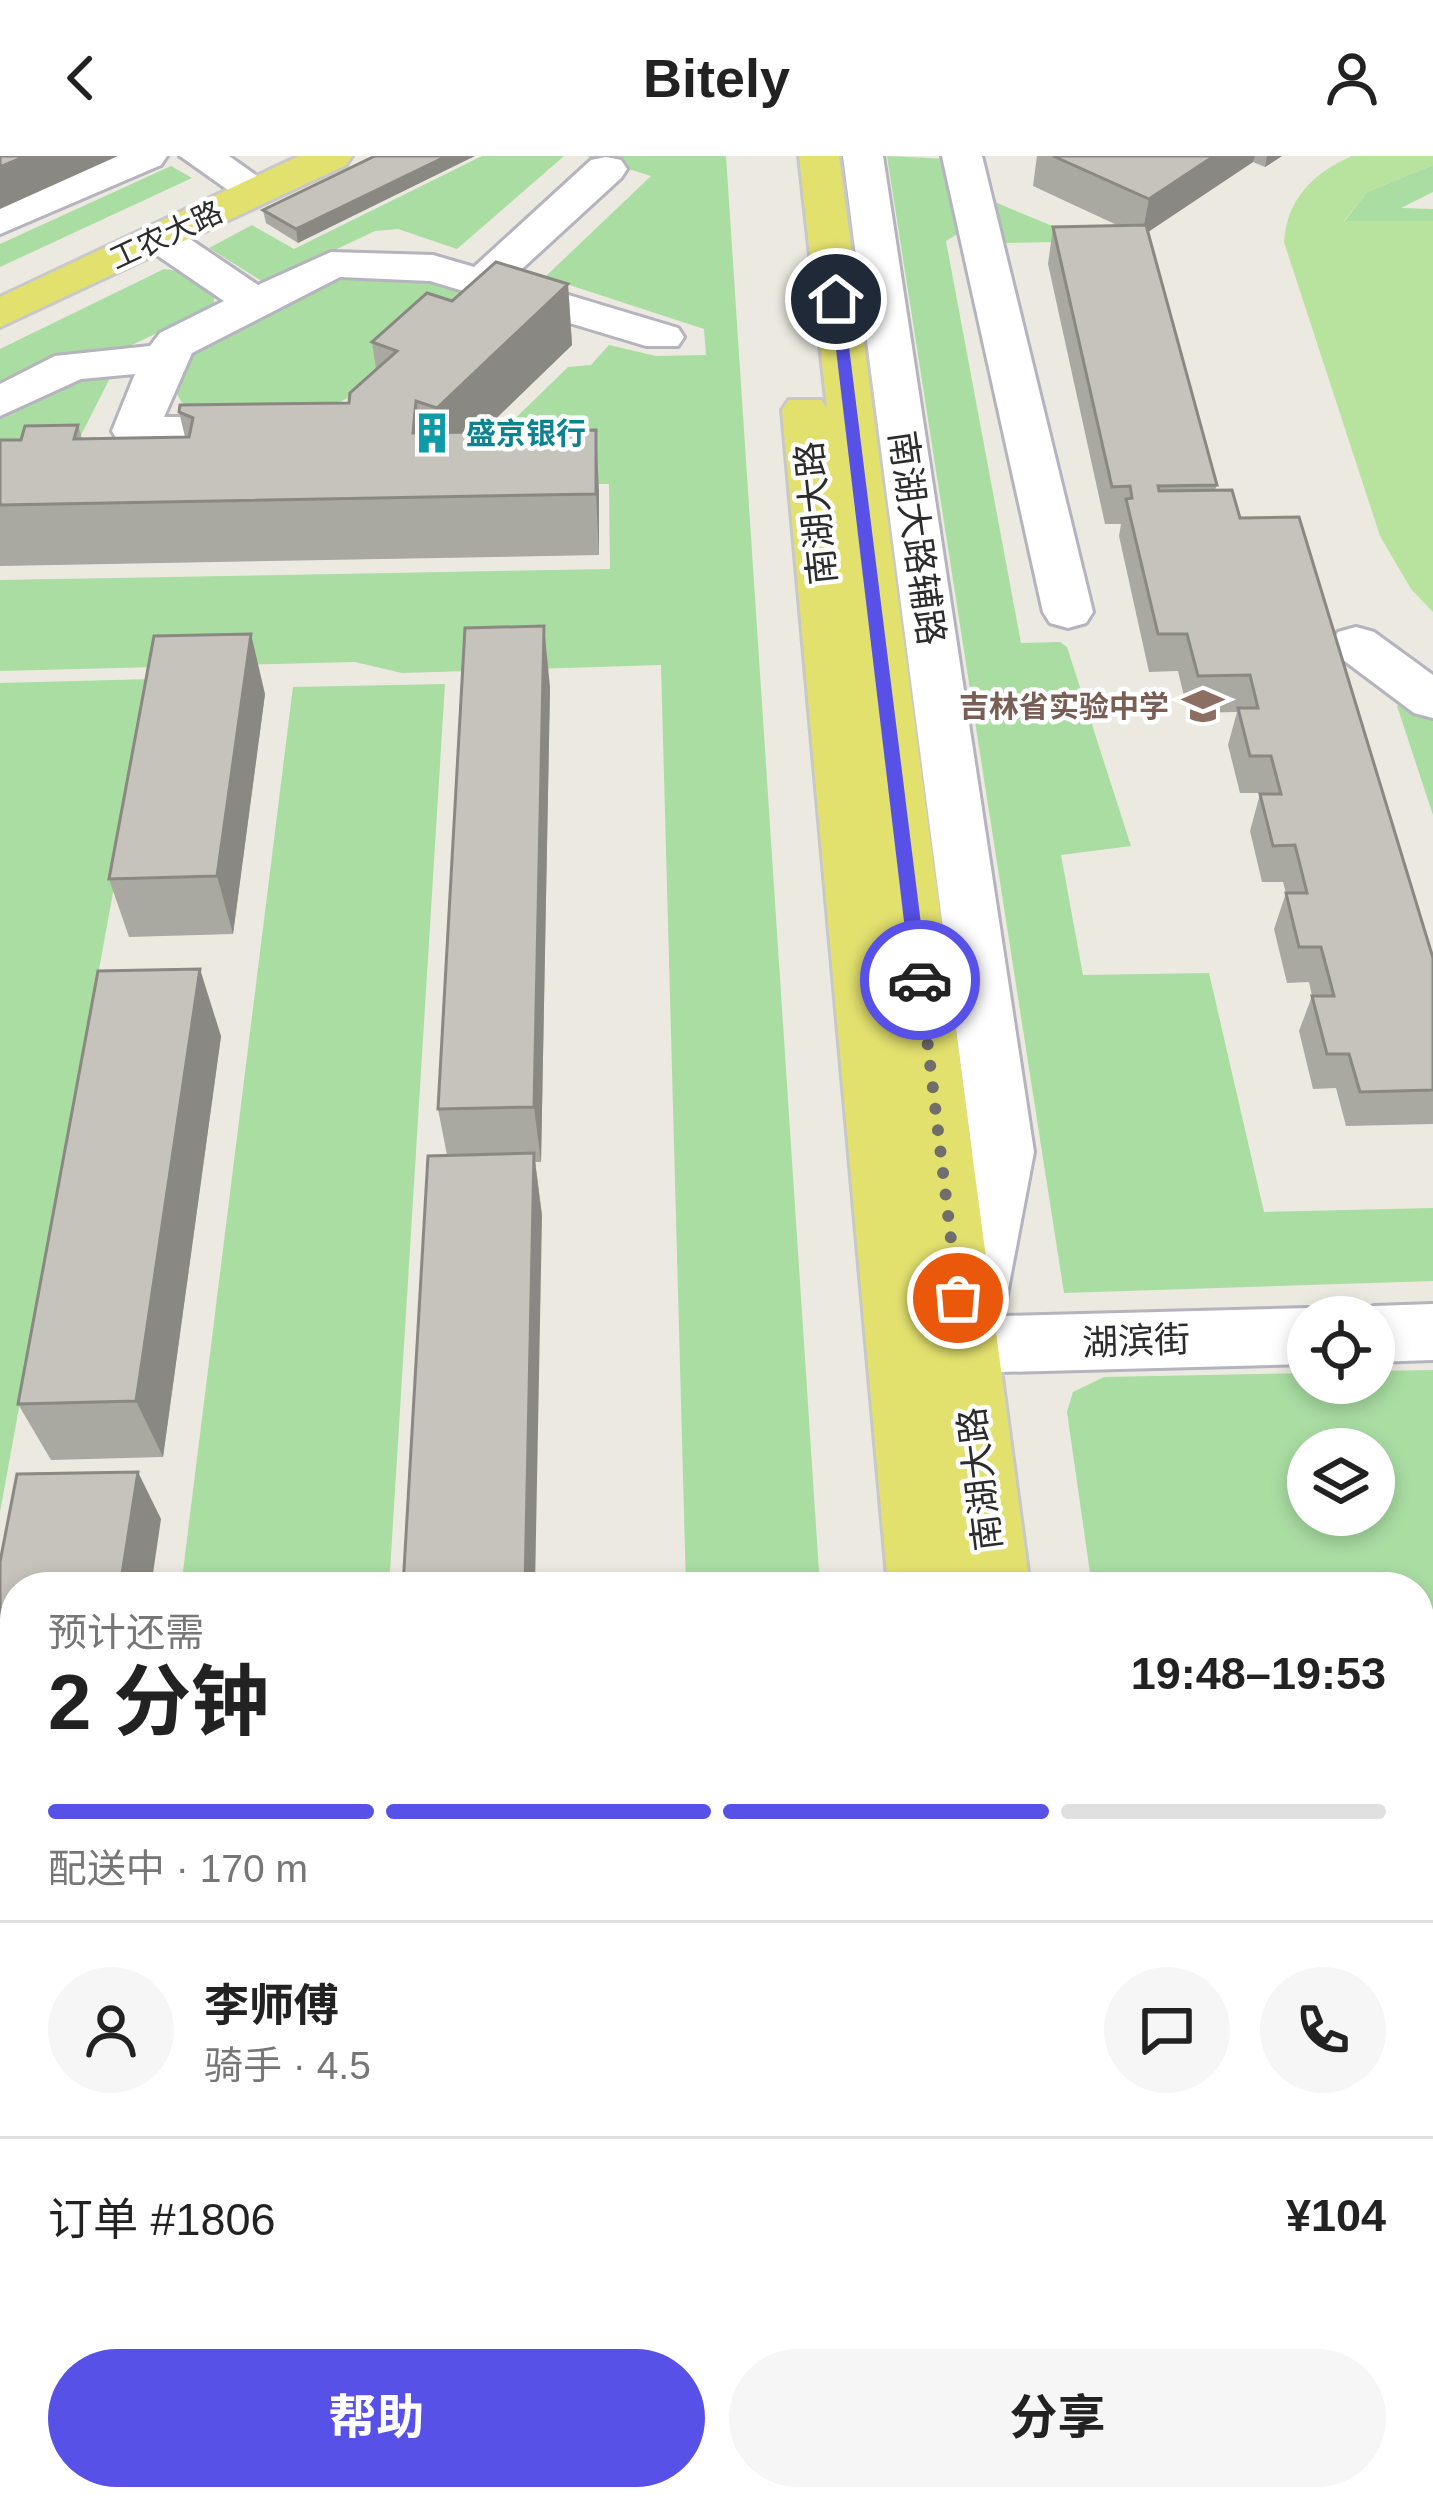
<!DOCTYPE html>
<html lang="zh">
<head>
<meta charset="utf-8">
<style>
	body { margin:0; font-family:Arial,"Noto Sans SC",sans-serif; background:#f6f6f6; color:#222; height:100vh; display:flex; flex-direction:column; font-size:45px; white-space:nowrap }
	* { box-sizing:border-box; margin:0 }
	p { font-size:39px; color:#767676 }
	.icon { flex:none; width:66px; height:66px; fill:none; stroke:currentColor; stroke-width:2; stroke-linecap:round; stroke-linejoin:round }
	.map { position:relative; flex:1; overflow:hidden }
	.sheet { position:absolute; left:0px; top:1416px; width:1434px; height:939px; display:flex; flex-direction:column; background:#fff; border-radius:48px 48px 0 0; box-shadow:0 6px 18px #0003 }
	.sheet>* { flex:none }
	.fabs { position:absolute; left:1287px; top:1140px; display:grid; gap:24px }
	.fabs a { display:grid; place-items:center; width:108px; height:108px; border-radius:50%; background:#fff; box-shadow:0 6px 18px #0003; font-size:60px }
	.pin { position:absolute; display:grid; place-items:center; width:102px; height:102px; color:#fff; margin:-51px; border:6px solid #fff; border-radius:50%; box-shadow:0 3px 12px #0007 }
	.courier { position:absolute; display:grid; place-items:center; width:120px; height:120px; margin:-60px; border:9px solid #5751e8; border-radius:50%; background:#fff; color:#222; box-shadow:0 3px 15px #0007 }
	.summary em { font-style:normal; font-weight:700 }
	.summary div { display:flex; flex-direction:column-reverse }
	.summary { display:flex; align-items:center; justify-content:space-between; height:204px; padding:0 48px }
	h1 { font-size:78px; font-weight:700; line-height:90px }
	.bar { display:grid; grid-template-columns:repeat(4,1fr); gap:18px 12px; align-content:center; height:144px; padding:0 48px }
	.bar i { height:15px; border-radius:9px; background:#e0e0e0 }
	.bar .active { background:#5751e8 }
	.bar p { grid-column:span 4 }
	.line { display:flex; align-items:center; gap:30px; padding:0 48px; border-top:3px solid #e0e0e0 }
	.line div { flex:1 }
	.round { display:grid; place-items:center; flex:none; width:126px; height:126px; border-radius:63px; background:#f6f6f6 }
	.primary-button { display:flex; gap:24px; margin-top:auto; padding:24px 48px }
	.primary-button a { flex:1; height:138px; border-radius:72px; background:#5751e8; color:#fff; font-size:48px; font-weight:700; line-height:138px; text-align:center }
	.primary-button a+a { background:#f6f6f6; color:#222 }
	header { display:flex; justify-content:space-between; align-items:center; height:156px; padding:0 48px; background:#fff; font-size:54px; font-weight:700 }
	.map>svg:first-child { display:block }
</style>
</head>
<body>
<header><svg class="icon" aria-label="back" viewBox="0 0 24 24"><path d="M15 5l-7 7 7 7"/></svg>Bitely<svg class="icon" aria-label="person" viewBox="0 0 24 24"><circle cx="12" cy="8" r="4"/><path d="M4 21q1-7 8-7t8 7"/></svg></header>
<div class="map">
<svg width="1433" height="2354" viewBox="0 0 1433 2354">
	<rect width="100%" height="100%" fill="#ece9e0"/>
	<!-- green -->
	<g fill="#a9dda2" fill-rule="evenodd">
		<path d="M482 0H564L457 93 398 73 375 75 265 127 209 92 252 69 294 93Z"/>
		<path d="M586 0H726L820 1431H686L661 509 402 517 355 506 0 515V424L610 413 609 328H570L491 286 568 211 591 209 609 189 656 200 706 199 704 173 545 121 651 20Z"/>
		<path d="M887 0 949 3 964 74 946 85 1021 487 1060 486 1067 491 1131 690 1061 699 1083 819 1209 817 1264 1056 1433 1052V1125L1064 1137Z"/>
		<path d="M1433 9V36L1401 52 1433 53V65L1344 66 1367 36Z"/>
		<path d="M171 10 192 22 0 111V88Z"/>
		<path d="M997 47 1062 74 1058 86 1003 87 992 49Z"/>
		<path d="M164 113 179 115 215 138 213 151 108 200 0 234V193Z"/>
		<path d="M342 120 425 124 470 136 357 237 329 252 194 255 182 247 172 228 188 199Z"/>
		<path d="M82 218 111 220 77 287 0 336V259Z"/>
		<path d="M152 523 0 1356V527Z"/>
		<path d="M445 528 389 1431H181L293 531Z"/>
		<path d="M1405 546 1433 560V659L1397 550Z"/>
		<path d="M1433 1214V2278L1419 2289V1431H1092L1067 1256 1073 1236 1104 1221 1308 1217V1227H1374V1215ZM1308 1293H1374V1359H1308Z"/>
	</g>
	<!-- pitch -->
	<path fill="#b7e39f" d="M1352 0H1433V9L1367 36 1344 65H1433V456L1411 433 1380 380 1284 86C1287 43 1313 17 1352 0Z"/>
	<g fill="none" stroke-linecap="round" stroke-linejoin="round">
		<!-- minor casing -->
		<g stroke="#b4b3be" stroke-width="6">
			<g id="minor">
				<path d="M113 0H167L161 9 0 78V50Z"/>
				<path d="M180 0H229L264 25 258 34H228Z"/>
				<path d="M843 0H883L1034 996 1003 1160 1308 1152 1332 1161H1308V1208L964 1217 941 1209 931 1189 972 996Z"/>
				<path d="M942 0H982L1093 456 1086 467 1068 472 1050 467 1043 456Z"/>
				<path d="M606 1 621 4 627 13 621 22 512 122 678 172 684 181 678 190H646L430 125 340 121 192 197 164 261H271L288 265 294 275 288 285H118L112 275 135 218 81 223 0 260V228L55 200 150 190 160 177 224 145 145 91 139 82 145 73H175L258 129 331 96 433 99 474 111 591 4Z"/>
				<path d="M1356 471 1374 476 1433 519V562L1414 557 1338 500 1330 488 1338 476Z"/>
				<path d="M1433 1148V1204L1374 1206V1161H1349L1374 1150Z"/>
				<path d="M15 1680V1756L0 1757V1681Z"/>
				<path d="M15 2023V2109L0 2110V2024Z"/>
			</g>
		</g>
		<!-- major casing -->
		<g stroke="#c8c8c8" stroke-width="6">
			<g id="major">
				<path d="M299 0H352L346 9 0 171V141Z"/>
				<path d="M799 0H839L1030 1431H888L782 254 789 244H821L827 252Z"/>
				<path d="M971 2340H1149L1152 2354H971Z"/>
			</g>
		</g>
		<!-- minor -->
		<use href="#minor" fill="#fff" fill-rule="evenodd"/>
		<!-- major -->
		<use href="#major" fill="#e3e16e" fill-rule="evenodd"/>
	</g>
	<!-- wall -->
	<g fill="#a9a8a1">
		<path d="M375 0 298 87 266 67 263 54Z"/>
		<path d="M1037 0H1282L1265 11 1253 6 1148 76 1217 329 1215 334 1240 362 1433 802V968L1346 970 1336 932 1313 933 1299 875 1312 840 1309 826 1287 827 1274 773 1286 737 1283 726H1262L1250 675 1260 638V637H1240L1228 589 1237 556 1188 557 1178 515 1149 516 1119 380 1121 368H1105L1048 108 1053 71 1119 70 1033 30Z"/>
		<path d="M568 128 572 189 482 276 599 335V399L0 410V284H21L78 269 82 283 185 281 179 256 349 247 376 213 372 186 452 145Z"/>
		<path d="M550 531 541 1006H535L542 1060 447 999 438 953Z"/>
		<path d="M265 538 233 778 129 781 109 723Z"/>
		<path d="M221 880 163 1301 51 1304 18 1248Z"/>
		<path d="M161 1363 15 1431V1648H0V1406Z"/>
		<path d="M0 2141H15V2272L0 2273Z"/>
	</g>
	<!-- shaded-wall -->
	<g fill="#8a8883">
		<path d="M26 0H118L0 53V11Z"/>
		<path d="M447 0H475L298 87 296 73Z"/>
		<path d="M1214 0H1255L1253 6 1142 80 1149 43Z"/>
		<path d="M1267 0H1282L1265 11Z"/>
		<path d="M568 128 572 189 444 313 437 252Z"/>
		<path d="M416 245 424 306 413 277Z"/>
		<path d="M596 274 599 335V399L596 338Z"/>
		<path d="M544 470 550 531 541 1006 534 951Z"/>
		<path d="M251 478 265 538 233 778 217 720Z"/>
		<path d="M200 813 221 880 163 1301 136 1245Z"/>
		<path d="M534 997 542 1060 535 1431H525Z"/>
		<path d="M138 1316 161 1363 151 1431H120Z"/>
	</g>
	<!-- building -->
	<g fill="#c5c3bb" stroke="#8a8883" stroke-width="3">
		<path d="M0 0H26L0 11Z"/>
		<path d="M375 0H447L296 73 263 54Z"/>
		<path d="M1053 0H1214L1149 43Z"/>
		<path d="M1146 69 1217 329 1158 330 1159 335 1232 334 1240 362 1299 361 1433 802V934L1360 936 1349 898H1327L1312 840H1334L1321 791H1299L1286 737H1307L1295 689 1273 690 1260 638H1281L1271 600H1250L1238 552H1258L1250 519 1198 520 1187 478H1158L1126 343 1132 342 1130 330 1112 331 1053 71Z"/>
		<path d="M496 106 568 128 437 252 416 245 413 277 596 274V338L0 349V284H21L25 270 78 269 74 283 189 281 193 262 179 256 180 249 349 247 350 237 397 195 372 186 427 137 452 145Z"/>
		<path d="M544 470 534 951 438 953 465 472Z"/>
		<path d="M251 478 217 720 109 723 154 480Z"/>
		<path d="M200 813 136 1245 18 1248 98 815Z"/>
		<path d="M534 997 525 1431H403L428 1000Z"/>
		<path d="M138 1316 120 1431H15V1609H0V1406L17 1318Z"/>
		<path d="M0 2141H15V2260L0 2261Z"/>
	</g>
	<!-- route -->
	<path fill="#5751e8" d="M836 139 843 143 928 824 920 831 911 824 830 143Z"/>
	<g fill="none" stroke-linecap="round" stroke-linejoin="round">
		<!-- done -->
		<path stroke="#6f6e6b" stroke-width="12" stroke-dasharray="0 21.6" d="M920 824 958 1142"/>
	</g>
	<!-- icons -->
	<defs>
		<g id="building-bare" transform="scale(3.24)"><path d="M-4-6H4V6H1V3H-1V6H-4ZM-2.5-4.3h1.7v1.8h-1.7ZM.8-4.3h1.7v1.8H.8ZM-2.5-1h1.7V.8h-1.7ZM.8-1h1.7V.8H.8Z" fill="#0f9aa8" stroke="#fff" stroke-width="2.5" paint-order="stroke"/></g>
		<g id="school-bare" transform="scale(3.24)"><path d="M0-5L7-2L0 1L-7-2ZM-4 1L0 2.5L4 1V4Q0 6-4 4Z" fill="#8d6e63" stroke="#fff" stroke-width="2.5" paint-order="stroke"/></g>
	</defs>
	<g fill-rule="evenodd">
		<use href="#building-bare" x="432" y="277"/>
		<use href="#school-bare" x="1203" y="550"/>
	</g>
	<g text-anchor="middle" dominant-baseline="central" stroke-width="9" stroke-linejoin="round" paint-order="stroke">
		<!-- far-street labels -->
		<g font-size="30" fill="#2c2c2c" stroke="#fff">
			<text transform="translate(166 79) rotate(-25)">工农大路</text>
		</g>
		<!-- far-culture labels -->
		<g font-size="30" font-weight="bold" fill="#0d838f" stroke="#fff" text-anchor="start">
			<text x="466" y="277">盛京银行</text>
		</g>
		<!-- far-education labels -->
		<g font-size="30" font-weight="bold" fill="#785e54" stroke="#fff" text-anchor="end">
			<text x="1169" y="550">吉林省实验中学</text>
		</g>
		<!-- street labels -->
		<g font-size="36" fill="#2c2c2c" stroke="#fff">
			<text transform="translate(816 357) rotate(-96)">南湖大路</text>
			<text transform="translate(917 382) rotate(82)">南湖大路辅路</text>
			<text transform="translate(1136 1185) rotate(-2)">湖滨街</text>
			<text transform="translate(980 1323) rotate(-97)">南湖大路</text>
		</g>
	</g>
</svg>
<div class="fabs">
<a><svg class="icon" aria-label="locate" viewBox="0 0 24 24"><circle cx="12" cy="12" r="6"/><path d="M12 2v4M12 18v4M2 12h4M18 12h4"/></svg></a>
<a><svg class="icon" aria-label="layers" viewBox="0 0 24 24"><path d="M12 4l9 5-9 5-9-5zM3 14l9 5 9-5"/></svg></a>
</div>
<div class="pin" style="left:958px;top:1142px;background:#ea580c"><svg class="icon" aria-label="bag" viewBox="0 0 24 24"><path d="M5 8h14l-1 12H6zM9 8a3 3 0 0 1 6 0"/></svg></div>
<div class="pin" style="left:836px;top:143px;background:#1f2937"><svg class="icon" aria-label="home" viewBox="0 0 24 24"><path d="M3 11l9-7 9 7M6 9v11h12V9"/></svg></div>
<div class="courier" style="left:920px;top:824px"><svg class="icon" aria-label="car" viewBox="0 0 24 24"><path d="M5 17H2v-5l4-1 3-4h7l3 4 3 1v5h-3M9 17h6M6 11h13"/><circle cx="7" cy="17" r="2"/><circle cx="17" cy="17" r="2"/></svg></div>
<section class="sheet">
<div class="summary"><div><h1>2 分钟</h1><p>预计还需</p></div><em>19:48–19:53</em></div>
<div class="bar"><i class="active"></i><i class="active"></i><i class="active"></i><i></i><p>配送中 · 170 m</p></div>
<div class="line" style="height:216px"><a class="round"><svg class="icon" aria-label="person" viewBox="0 0 24 24"><circle cx="12" cy="8" r="4"/><path d="M4 21q1-7 8-7t8 7"/></svg></a><div><b>李师傅</b><p>骑手 · 4.5</p></div><a class="round"><svg class="icon" aria-label="chat" viewBox="0 0 24 24"><path d="M4 5h16v11H9l-5 4z"/></svg></a><a class="round"><svg class="icon" aria-label="phone" viewBox="0 0 24 24"><path d="M5 4h4l2 5-3 2q2 4 5 5l2-3 5 2v4C11 20 4 13 5 4z"/></svg></a></div>
<div class="line" style="height:156px"><div>订单 #1806</div><b>¥104</b></div>
<div class="primary-button"><a>帮助</a><a>分享</a></div>
</section>
</div>
</body>
</html>
